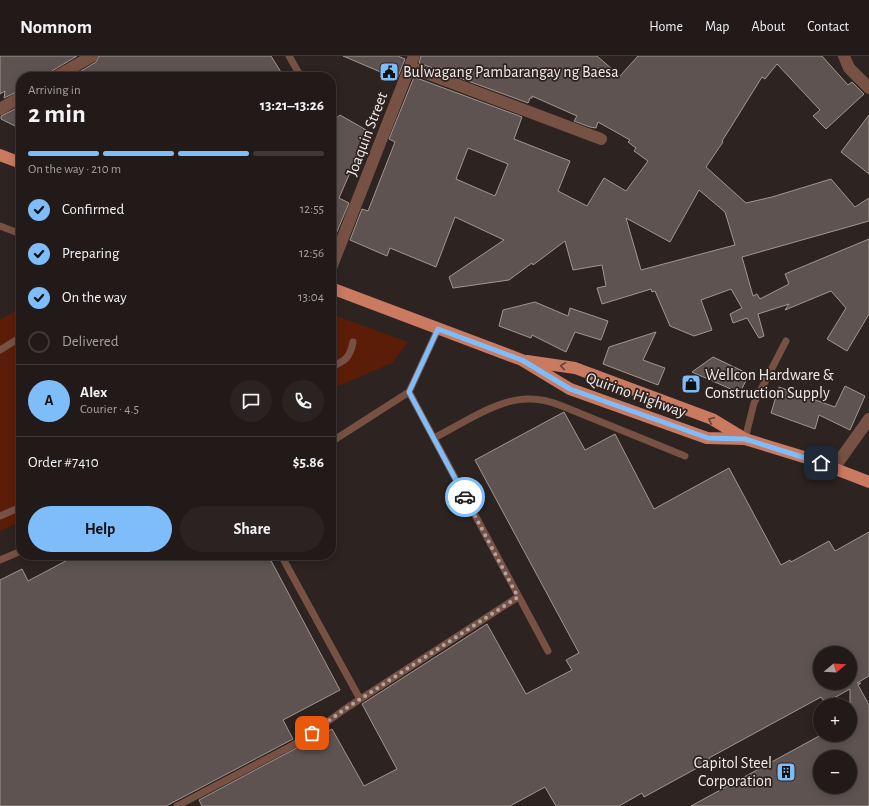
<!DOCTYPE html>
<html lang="en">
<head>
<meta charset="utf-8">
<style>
	body { margin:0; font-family:"Alegreya Sans",sans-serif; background:#2a2321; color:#f1f3f6; height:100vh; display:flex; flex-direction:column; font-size:15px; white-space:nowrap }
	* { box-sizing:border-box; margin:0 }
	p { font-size:13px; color:#a2a1a2 }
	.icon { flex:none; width:22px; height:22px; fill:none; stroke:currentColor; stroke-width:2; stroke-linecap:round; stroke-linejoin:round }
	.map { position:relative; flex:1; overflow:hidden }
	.sheet { position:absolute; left:16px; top:16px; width:320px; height:488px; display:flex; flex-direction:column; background:#221a18; border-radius:16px; box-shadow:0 2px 10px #0003,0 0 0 1px #3f3837 }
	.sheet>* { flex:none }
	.needle { width:26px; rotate:72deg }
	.controls { position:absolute; left:813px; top:590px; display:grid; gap:8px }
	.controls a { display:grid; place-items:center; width:44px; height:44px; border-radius:50%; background:#221a18; box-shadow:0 2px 10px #0003,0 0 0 1px #3f3837; font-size:20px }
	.pin { position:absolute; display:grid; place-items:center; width:34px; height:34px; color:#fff; margin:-17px; border-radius:8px; box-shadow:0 2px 6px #0006 }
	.courier { position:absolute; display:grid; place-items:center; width:40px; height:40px; margin:-20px; border:3px solid #7ebdf9; border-radius:50%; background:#fff; color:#222; box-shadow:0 1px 5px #0007 }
	.summary em { font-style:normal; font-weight:600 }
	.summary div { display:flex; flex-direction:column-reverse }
	.summary { display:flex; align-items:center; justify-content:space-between; height:68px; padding:0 12px }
	h1 { font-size:26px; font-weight:600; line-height:30px }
	.bar { display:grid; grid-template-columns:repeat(4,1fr); gap:6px 4px; align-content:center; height:48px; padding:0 12px }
	.bar i { height:5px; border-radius:3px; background:#3f3837 }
	.bar .current { background:#7ebdf9 }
	.bar p { grid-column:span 4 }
	.line { display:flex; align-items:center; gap:10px; padding:0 12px; border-top:1px solid #3f3837 }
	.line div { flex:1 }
	.round { display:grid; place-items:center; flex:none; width:42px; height:42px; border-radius:21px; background:#2a2321 }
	ol { padding:0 12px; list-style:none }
	li { display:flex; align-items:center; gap:12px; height:44px }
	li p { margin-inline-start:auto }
	li .icon { padding:4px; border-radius:50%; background:#7ebdf9; color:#111; stroke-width:4 }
	li:last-child { color:#a2a1a2 }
	li i { width:22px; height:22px; border:2px solid #3f3837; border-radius:50% }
	.primary-button { display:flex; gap:8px; margin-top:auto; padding:8px 12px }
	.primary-button a { flex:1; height:46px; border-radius:24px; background:#7ebdf9; color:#111; font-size:16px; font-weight:600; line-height:46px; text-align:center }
	.primary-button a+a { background:#2a2321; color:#f1f3f6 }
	header { display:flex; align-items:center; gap:24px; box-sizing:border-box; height:56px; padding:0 20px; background:#221a18; border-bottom:1px solid #3f3837 }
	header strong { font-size:19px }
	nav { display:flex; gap:22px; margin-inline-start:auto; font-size:14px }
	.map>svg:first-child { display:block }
</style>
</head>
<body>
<header>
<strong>Nomnom</strong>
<nav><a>Home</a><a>Map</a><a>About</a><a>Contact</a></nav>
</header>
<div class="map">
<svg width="869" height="750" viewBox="0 0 869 750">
	<rect width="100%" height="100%" fill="#2d2320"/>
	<!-- green -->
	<g fill="#5c1d08">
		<path d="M21 252V466L0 475V264Z"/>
		<path d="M331 258 408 286 392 307 331 333Z"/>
	</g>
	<!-- building -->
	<g fill="#5e5350" stroke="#a29692" fill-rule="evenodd">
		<path d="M0 0H77L52 15 49 21H21V34L4 42 5 35 0 38Z"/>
		<path d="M99 0H271L284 21H71L96 6Z"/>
		<path d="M343 0H398L405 3 397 23Z"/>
		<path d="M421 0H597L620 20 638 0H822L848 29 852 26 864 38 826 73 813 60 820 54 777 8 765 23 762 21 729 74 722 85 723 86 706 111 746 147 772 141 831 123 855 151 869 142V165L742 201 753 240 757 238 760 243 789 228 785 218 869 183V258L847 295 827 283 846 252 831 235 785 254 789 248 758 258 764 280 759 282 747 262 733 267 730 258 742 252 731 233 701 244 712 274 694 280 670 270 655 235 652 236 651 233 602 248 597 232 606 230 602 209 573 214 565 185 533 209 532 207 509 224 453 232 449 221 504 184 455 161 436 211 390 192 387 200 350 184 362 153 368 155 395 86 389 83 414 21 522 61 514 83 570 105 558 135 587 150 604 122 626 135 648 105 634 95 636 92 628 86 630 84 598 66 596 72 590 71 574 65 577 60 532 40V42H530L528 47 419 7ZM468 92 508 108 495 140 456 123ZM699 134 725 156 735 189 641 214 626 162 670 186Z"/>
		<path d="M21 50V73L1 63V60Z"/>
		<path d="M340 59 368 75 339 142 349 147 336 178 331 176V66Z"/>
		<path d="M869 59V118L841 96Z"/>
		<path d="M535 246 568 260 570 252 608 265 601 284 575 276 566 296 532 279 531 282 499 270 503 254Z"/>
		<path d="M656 276 643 304 665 312 658 329 603 308 609 291Z"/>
		<path d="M713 301 749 318 740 337 692 316Z"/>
		<path d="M845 330 865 340 850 374 819 359 815 373 771 357 779 331 835 351Z"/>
		<path d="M564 356 585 394 615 378 654 453 729 412 781 509 790 504 791 506 829 485 835 495 869 476V620L857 627H861L858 629 869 649V750H691L821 679H850V633L825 647 821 641 709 702 710 705 644 741 642 737 619 750H556L545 731 510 750H202L199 744 332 673 364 730 397 713 362 648 487 568 526 638 572 614 566 604 579 597 475 404ZM820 597H850V627H820ZM820 701H850V731H820Z"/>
		<path d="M77 499H268L340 634 283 664 293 683 166 750H0V524L22 513 28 525Z"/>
	</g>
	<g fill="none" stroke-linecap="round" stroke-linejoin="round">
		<!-- lane -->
		<g stroke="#785145" stroke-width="7">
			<path d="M289 0 301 21"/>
			<path d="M0 170 21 178"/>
			<path d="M0 294 21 281"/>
			<path d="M331 311C345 305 350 302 353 286"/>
			<path d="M409 336 548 595"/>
			<path d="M434 382C462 368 500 341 531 343 542 343 552 346 562 350L685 400"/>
			<path d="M745 383 754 347 786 285"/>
			<path d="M331 386 409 336 438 273"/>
			<path d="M0 460 21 451"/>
			<path d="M281 499 360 643"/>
			<path d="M0 504 21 495"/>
			<path d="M177 750 293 689 312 677 345 653 518 541"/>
		</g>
		<!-- street -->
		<g stroke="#785145" stroke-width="12">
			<path d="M844 0 849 12 869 32"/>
			<path d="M410 11 601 83"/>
			<path d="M56 21 92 0"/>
			<path d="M0 53 21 41"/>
			<path d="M331 212 414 0"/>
			<path d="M834 412 869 363"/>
		</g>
		<!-- primary -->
		<g stroke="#c97a61" stroke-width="12">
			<path d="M0 99 21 107"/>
			<path d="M331 232 522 304 570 333 707 382 745 383"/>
			<path d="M527 305 575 312 712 363 745 383 807 402 869 426"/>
		</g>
	</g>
	<!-- one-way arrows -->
	<defs><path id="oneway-chevron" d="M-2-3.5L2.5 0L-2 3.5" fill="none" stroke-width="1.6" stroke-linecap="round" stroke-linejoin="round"/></defs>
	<g stroke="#644137">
		<use href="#oneway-chevron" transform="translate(563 310) rotate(-172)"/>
		<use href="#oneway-chevron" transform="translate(711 364) rotate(-155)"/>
	</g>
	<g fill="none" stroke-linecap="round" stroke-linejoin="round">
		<!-- done -->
		<path stroke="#aea6a4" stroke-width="4" stroke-dasharray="0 7.2" d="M312 677 345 653 518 541 465 441"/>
		<!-- route -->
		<path stroke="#7ebdf9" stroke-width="5" d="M465 441 409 336 438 273 522 304 570 333 708 382 745 383 821 407"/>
	</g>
	<!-- icons -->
	<defs>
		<g id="civic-square" transform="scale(1)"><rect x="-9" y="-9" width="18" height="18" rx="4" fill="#7ebdf9" stroke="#2d2320"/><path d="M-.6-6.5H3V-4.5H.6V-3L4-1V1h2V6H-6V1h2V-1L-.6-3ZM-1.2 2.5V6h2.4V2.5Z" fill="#111"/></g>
		<g id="shop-square" transform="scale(1)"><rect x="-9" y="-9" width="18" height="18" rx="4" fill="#7ebdf9" stroke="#2d2320"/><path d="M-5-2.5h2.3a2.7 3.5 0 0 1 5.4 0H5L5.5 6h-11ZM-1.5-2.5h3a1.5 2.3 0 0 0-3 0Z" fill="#111"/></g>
		<g id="building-square" transform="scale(1)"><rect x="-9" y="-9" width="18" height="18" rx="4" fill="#7ebdf9" stroke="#2d2320"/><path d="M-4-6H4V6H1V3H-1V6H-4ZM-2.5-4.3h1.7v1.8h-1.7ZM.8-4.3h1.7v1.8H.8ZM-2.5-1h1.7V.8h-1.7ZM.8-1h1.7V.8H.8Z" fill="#111"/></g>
	</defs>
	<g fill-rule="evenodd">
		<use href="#civic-square" x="389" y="16"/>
		<use href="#shop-square" x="691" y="328"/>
		<use href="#building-square" x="786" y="716"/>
	</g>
	<g text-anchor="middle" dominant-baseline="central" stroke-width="3.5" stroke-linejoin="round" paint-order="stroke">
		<!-- poi labels -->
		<g font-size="16" fill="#f3edeb" stroke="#2d2320" text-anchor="start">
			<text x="403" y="16">Bulwagang Pambarangay ng Baesa</text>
			<text x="705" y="319">Wellcon Hardware &amp;<tspan x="705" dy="18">Construction Supply</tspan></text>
			<text x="772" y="707" text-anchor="end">Capitol Steel<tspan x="772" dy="18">Corporation</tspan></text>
		</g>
		<!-- street labels -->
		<g font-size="16" fill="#f3edeb" stroke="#2d2320">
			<text transform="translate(367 78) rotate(-69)">Joaquin Street</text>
			<text transform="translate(636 339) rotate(20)">Quirino Highway</text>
		</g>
	</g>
</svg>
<div class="controls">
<a><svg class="needle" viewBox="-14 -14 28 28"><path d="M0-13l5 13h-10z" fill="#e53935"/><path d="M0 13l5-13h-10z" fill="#a2a1a2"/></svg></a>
<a>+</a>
<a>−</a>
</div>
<div class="pin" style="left:312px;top:677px;background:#ea580c"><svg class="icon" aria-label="bag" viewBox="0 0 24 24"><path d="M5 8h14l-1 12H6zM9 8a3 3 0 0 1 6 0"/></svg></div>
<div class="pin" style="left:821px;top:407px;background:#1f2937"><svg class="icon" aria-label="home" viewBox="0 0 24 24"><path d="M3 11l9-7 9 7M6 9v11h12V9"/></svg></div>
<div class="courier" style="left:465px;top:441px"><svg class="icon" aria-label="car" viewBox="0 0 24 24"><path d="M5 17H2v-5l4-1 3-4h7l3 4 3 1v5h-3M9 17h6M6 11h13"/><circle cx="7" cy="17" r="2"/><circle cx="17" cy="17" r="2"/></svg></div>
<section class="sheet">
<div class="summary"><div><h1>2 min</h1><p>Arriving in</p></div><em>13:21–13:26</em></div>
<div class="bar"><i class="current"></i><i class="current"></i><i class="current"></i><i></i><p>On the way · 210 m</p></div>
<ol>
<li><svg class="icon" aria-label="check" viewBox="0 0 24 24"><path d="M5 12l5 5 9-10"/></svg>Confirmed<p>12:55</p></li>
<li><svg class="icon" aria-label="check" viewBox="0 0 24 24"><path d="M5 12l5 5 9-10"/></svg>Preparing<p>12:56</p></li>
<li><svg class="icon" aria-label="check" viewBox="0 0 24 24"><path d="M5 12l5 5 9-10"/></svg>On the way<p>13:04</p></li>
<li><i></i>Delivered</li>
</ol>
<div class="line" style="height:72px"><b class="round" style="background:#7ebdf9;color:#111">A</b><div><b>Alex</b><p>Courier · 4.5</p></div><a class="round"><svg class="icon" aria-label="chat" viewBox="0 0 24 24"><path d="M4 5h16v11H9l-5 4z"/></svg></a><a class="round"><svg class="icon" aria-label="phone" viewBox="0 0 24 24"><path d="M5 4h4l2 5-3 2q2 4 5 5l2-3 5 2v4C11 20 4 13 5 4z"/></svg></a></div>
<div class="line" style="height:52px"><div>Order #7410</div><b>$5.86</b></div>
<div class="primary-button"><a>Help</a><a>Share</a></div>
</section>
</div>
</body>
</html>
